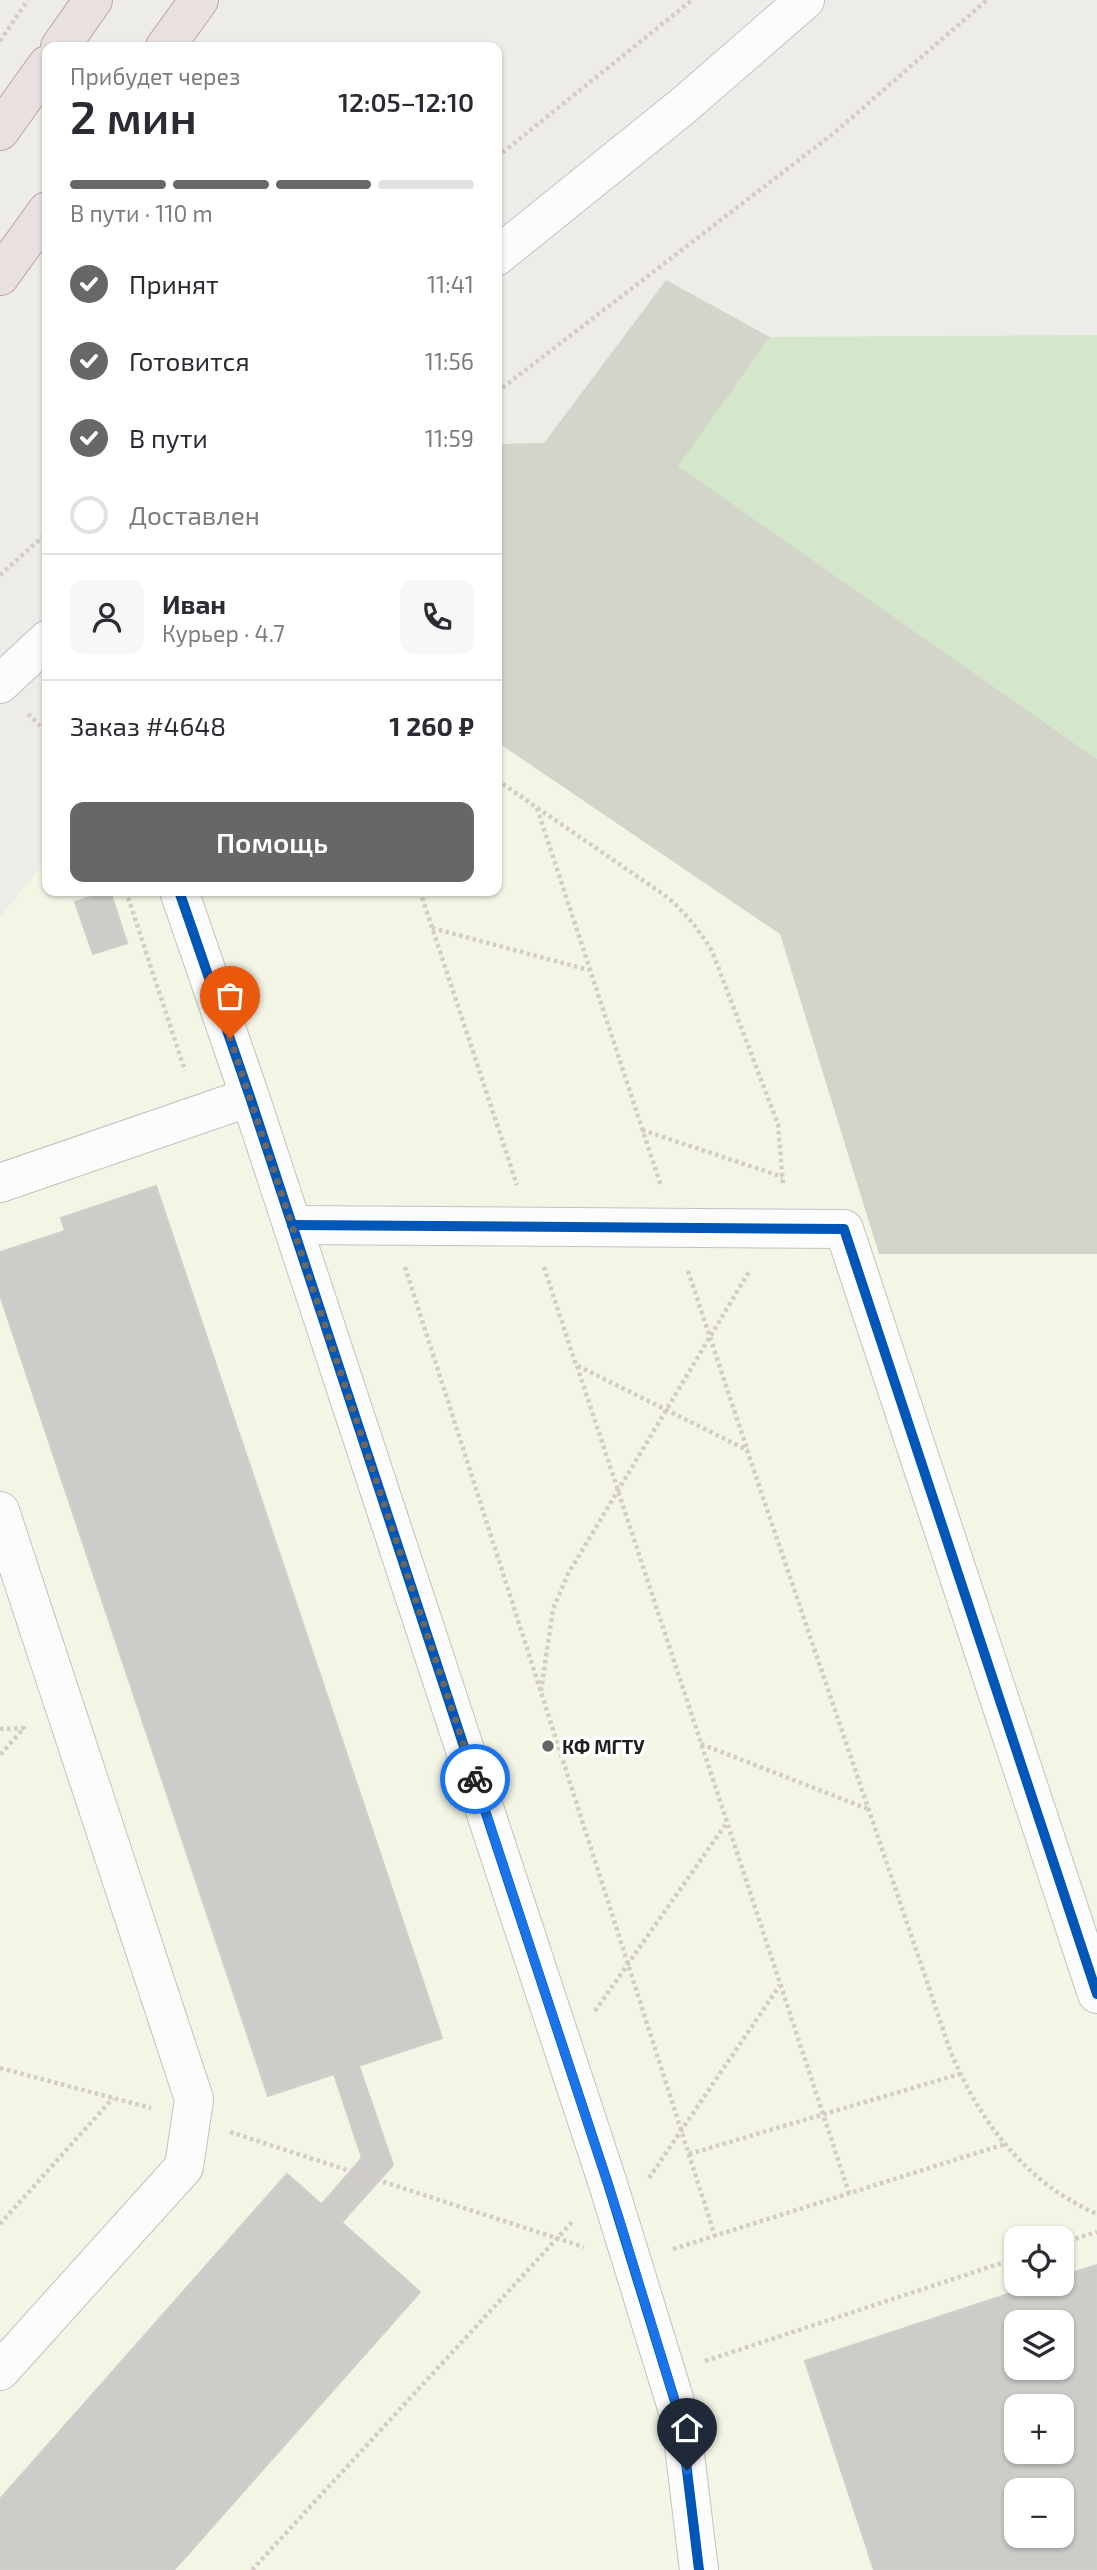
<!DOCTYPE html>
<html lang="ru">
<head>
<meta charset="utf-8">
<style>
	body { margin:0; font-family:"Exo 2",sans-serif; background:#f7f7f7; color:#2b2b33; height:100vh; display:flex; flex-direction:column; font-size:26px; white-space:nowrap }
	* { box-sizing:border-box; margin:0 }
	p { font-size:23px; color:#7c7c81 }
	.icon { flex:none; width:38px; height:38px; fill:none; stroke:currentColor; stroke-width:2; stroke-linecap:round; stroke-linejoin:round }
	.map { position:relative; flex:1; overflow:hidden }
	.details { position:absolute; left:42px; top:42px; width:460px; height:854px; display:flex; flex-direction:column; background:#fff; border-radius:14px; box-shadow:0 2px 5px #0004 }
	.details>* { flex:none }
	.tools { position:absolute; left:1004px; top:2226px; display:grid; gap:14px }
	.tools a { display:grid; place-items:center; width:70px; height:70px; border-radius:14px; background:#fff; box-shadow:0 2px 5px #0004; font-size:35px }
	.pin { position:absolute; display:grid; place-items:center; width:60px; height:60px; color:#fff; margin:-72px -30px; border-radius:50% 50% 50% 0; rotate:-45deg; box-shadow:0 0 7px #0007 }
	.pin .icon { rotate:45deg }
	.courier { position:absolute; display:grid; place-items:center; width:70px; height:70px; margin:-35px; border:5px solid #1a73e8; border-radius:50%; background:#fff; color:#222; box-shadow:0 2px 9px #0007 }
	.head em { font-style:normal; font-weight:600 }
	.head div { display:flex; flex-direction:column-reverse }
	.head { display:flex; align-items:center; justify-content:space-between; height:119px; padding:0 28px }
	h1 { font-size:46px; font-weight:600; line-height:52px }
	.bar { display:grid; grid-template-columns:repeat(4,1fr); gap:10px 7px; align-content:center; height:84px; padding:0 28px }
	.bar i { height:9px; border-radius:5px; background:#e1e1e2 }
	.bar .on { background:#676765 }
	.bar p { grid-column:span 4 }
	.line { display:flex; align-items:center; gap:18px; padding:0 28px; border-top:2px solid #e1e1e2 }
	.line div { flex:1 }
	.round { display:grid; place-items:center; flex:none; width:74px; height:74px; border-radius:14px; background:#f7f7f7 }
	ol { padding:0 28px; list-style:none }
	li { display:flex; align-items:center; gap:21px; height:77px }
	li p { margin-inline-start:auto }
	li .icon { padding:7px; border-radius:50%; background:#676765; color:#fff; stroke-width:4 }
	li:last-child { color:#7c7c81 }
	li i { width:38px; height:38px; border:4px solid #e1e1e2; border-radius:50% }
	.primary-button { display:flex; gap:14px; margin-top:auto; padding:14px 28px }
	.primary-button a { flex:1; height:80px; border-radius:14px; background:#676765; color:#fff; font-size:28px; font-weight:600; line-height:80px; text-align:center }
	.map>svg:first-child { display:block }
</style>
</head>
<body>
<div class="map">
<svg width="1097" height="2570" viewBox="0 0 1097 2570">
	<rect width="100%" height="100%" fill="#edece8"/>
	<!-- education -->
	<path fill="#f3f5e5" fill-rule="evenodd" d="M497 742 780 934 879 1254H1097V2570H0V916L47 861V891H497ZM1017 2238H1062V2284H1017ZM1017 2322H1062V2368H1017ZM1017 2406H1062V2452H1017ZM1017 2490H1062V2536H1017Z"/>
	<!-- construction -->
	<path fill="#d4d5ca" d="M666 280 770 337 679 466 1097 759V1254H879L780 934 497 742V444L544 443Z"/>
	<!-- grass -->
	<path fill="#d5e7ca" d="M1097 335V759L678 466 770 337Z"/>
	<!-- building -->
	<g fill="#ceccc9" stroke="#d0ceca" stroke-width="2" fill-rule="evenodd">
		<path d="M110 891 127 943 93 954 75 902Z"/>
		<path d="M156 1186 442 2038 268 2096 0 1295V1252L65 1231 61 1218Z"/>
		<path d="M359 2066 393 2165 342 2222 322 2204 362 2158 334 2074Z"/>
		<path d="M287 2174 420 2292 174 2570H0V2499Z"/>
		<path d="M1097 2265V2570H874L805 2361 1039 2284H1062V2276ZM1017 2322H1062V2368H1017ZM1017 2406H1062V2452H1017ZM1017 2490H1062V2536H1017Z"/>
	</g>
	<g fill="none" stroke-linecap="round" stroke-linejoin="round">
		<!-- minor casing -->
		<g stroke="#c3c2c0" stroke-width="40">
			<g id="minor">
				<path d="M497 256 683 106 805 0"/>
				<path d="M0 684 47 640"/>
				<path d="M179 891 250 1097 608 2184 681 2421 699 2570"/>
				<path d="M0 1183 250 1097"/>
				<path d="M292 1225 844 1229 1097 1994"/>
				<path d="M0 1511 194 2099 184 2167 0 2371"/>
			</g>
		</g>
		<!-- highway casing -->
		<g stroke="#bfa3a6" stroke-width="40">
			<g id="highway">
				<path d="M60 47 93 0"/>
				<path d="M165 47 199 0"/>
				<path d="M0 131 47 65"/>
				<path d="M0 276 47 211"/>
			</g>
		</g>
		<!-- path -->
		<g stroke="#d5ccc8" stroke-width="4.5" stroke-dasharray="3.5 3.5" stroke-linecap="butt">
			<path d="M0 41 28 0"/>
			<path d="M497 157 692 0"/>
			<path d="M497 392 834 133 987 0"/>
			<path d="M0 575 47 533"/>
			<path d="M28 714 47 733"/>
			<path d="M497 780 667 897C686 913 699 930 712 951L778 1124 783 1186"/>
			<path d="M537 808 661 1186"/>
			<path d="M126 891 185 1071"/>
			<path d="M420 891 517 1185"/>
			<path d="M432 928 589 970"/>
			<path d="M642 1130 783 1177"/>
			<path d="M405 1267 715 2236"/>
			<path d="M544 1267 576 1365 747 1450 951 2053C981 2123 1025 2182 1097 2214"/>
			<path d="M688 1271 747 1449"/>
			<path d="M577 1366 849 2193"/>
			<path d="M541 1691 553 1609 568 1574 750 1270"/>
			<path d="M0 1729 24 1728 0 1755"/>
			<path d="M701 1744 868 1809"/>
			<path d="M595 2011 726 1824"/>
			<path d="M0 2068 151 2108"/>
			<path d="M230 2132 584 2247"/>
			<path d="M689 2154 960 2074"/>
			<path d="M649 2178 780 1985"/>
			<path d="M0 2224 113 2098"/>
			<path d="M1062 2243 1097 2232"/>
			<path d="M673 2249 1005 2144"/>
			<path d="M705 2361 1017 2258"/>
			<path d="M252 2570 574 2220"/>
		</g>
		<!-- minor -->
		<use href="#minor" stroke="#fcfcfc" stroke-width="38"/>
		<!-- highway -->
		<use href="#highway" stroke="#e9e0e0" stroke-width="38"/>
		<!-- cycleway casing -->
		<g stroke="#fff" stroke-width="15">
			<g id="cycleway">
				<path d="M179 891 250 1097 608 2184 681 2421 699 2570"/>
				<path d="M292 1225 844 1229 1097 1994"/>
			</g>
		</g>
		<!-- cycleway -->
		<use href="#cycleway" stroke="#0057b8" stroke-width="10"/>
	</g>
	<g fill="none" stroke-linecap="round" stroke-linejoin="round">
		<!-- done -->
		<path stroke="#676765" stroke-width="7" stroke-dasharray="0 12.6" d="M230 1038 475 1779"/>
		<!-- route -->
		<path stroke="#1a73e8" stroke-width="9" d="M475 1779 620 2221 681 2421 687 2470"/>
	</g>
	<!-- markers -->
	<circle fill="#676765" stroke="#fff" stroke-width="2.5" cx="548" cy="1746" r="7"/>
	<g text-anchor="middle" dominant-baseline="central" stroke-width="7" stroke-linejoin="round" paint-order="stroke">
		<!-- poi labels -->
		<g font-size="19" font-weight="bold" fill="#1f1f1f" stroke="#fff" text-anchor="start">
			<text x="562" y="1746">КФ МГТУ</text>
		</g>
	</g>
</svg>
<div class="tools">
<a><svg class="icon" aria-label="locate" viewBox="0 0 24 24"><circle cx="12" cy="12" r="6"/><path d="M12 2v4M12 18v4M2 12h4M18 12h4"/></svg></a>
<a><svg class="icon" aria-label="layers" viewBox="0 0 24 24"><path d="M12 4l9 5-9 5-9-5zM3 14l9 5 9-5"/></svg></a>
<a>+</a>
<a>−</a>
</div>
<div class="pin" style="left:230px;top:1038px;background:#ea580c"><svg class="icon" aria-label="bag" viewBox="0 0 24 24"><path d="M5 8h14l-1 12H6zM9 8a3 3 0 0 1 6 0"/></svg></div>
<div class="pin" style="left:687px;top:2470px;background:#1f2937"><svg class="icon" aria-label="home" viewBox="0 0 24 24"><path d="M3 11l9-7 9 7M6 9v11h12V9"/></svg></div>
<div class="courier" style="left:475px;top:1779px"><svg class="icon" aria-label="bike" viewBox="0 0 24 24"><circle cx="6" cy="16" r="4"/><circle cx="18" cy="16" r="4"/><path d="M6 16l4-8h5l3 8M10 8l3 8H6M13 5h3"/></svg></div>
<section class="details">
<div class="head"><div><h1>2 мин</h1><p>Прибудет через</p></div><em>12:05–12:10</em></div>
<div class="bar"><i class="on"></i><i class="on"></i><i class="on"></i><i></i><p>В пути · 110 m</p></div>
<ol>
<li><svg class="icon" aria-label="check" viewBox="0 0 24 24"><path d="M5 12l5 5 9-10"/></svg>Принят<p>11:41</p></li>
<li><svg class="icon" aria-label="check" viewBox="0 0 24 24"><path d="M5 12l5 5 9-10"/></svg>Готовится<p>11:56</p></li>
<li><svg class="icon" aria-label="check" viewBox="0 0 24 24"><path d="M5 12l5 5 9-10"/></svg>В пути<p>11:59</p></li>
<li><i></i>Доставлен</li>
</ol>
<div class="line" style="height:126px"><a class="round"><svg class="icon" aria-label="person" viewBox="0 0 24 24"><circle cx="12" cy="8" r="4"/><path d="M4 21q1-7 8-7t8 7"/></svg></a><div><b>Иван</b><p>Курьер · 4.7</p></div><a class="round"><svg class="icon" aria-label="phone" viewBox="0 0 24 24"><path d="M5 4h4l2 5-3 2q2 4 5 5l2-3 5 2v4C11 20 4 13 5 4z"/></svg></a></div>
<div class="line" style="height:91px"><div>Заказ #4648</div><b>1 260 ₽</b></div>
<div class="primary-button"><a>Помощь</a></div>
</section>
</div>
</body>
</html>
